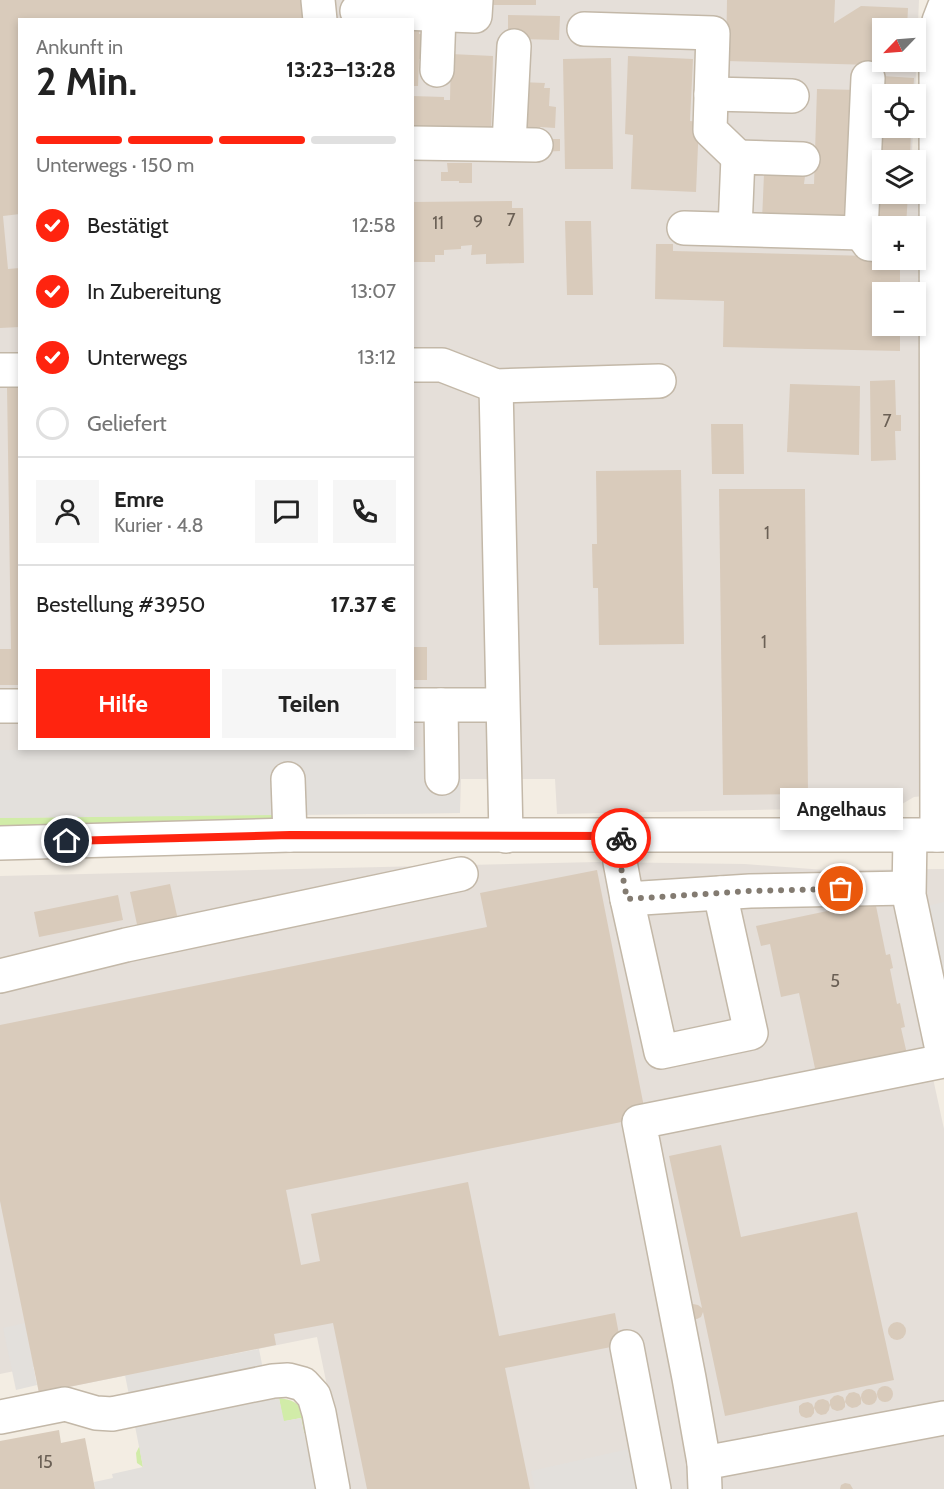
<!DOCTYPE html>
<html lang="de">
<head>
<meta charset="utf-8">
<style>
	body { margin:0; font-family:Cabin,sans-serif; background:#f6f6f6; color:#222; height:100vh; display:flex; flex-direction:column; font-size:22px; white-space:nowrap }
	* { box-sizing:border-box; margin:0 }
	p { font-size:20px; color:#767676 }
	.icon { flex:none; width:33px; height:33px; fill:none; stroke:currentColor; stroke-width:2; stroke-linecap:round; stroke-linejoin:round }
	.map { position:relative; flex:1; overflow:hidden }
	.details { position:absolute; left:18px; top:18px; width:396px; height:732px; display:flex; flex-direction:column; background:#fff; border-radius:0px; box-shadow:0 3px 9px #0003 }
	.details>* { flex:none }
	.needle { width:39px; rotate:245deg }
	.buttons { position:absolute; left:872px; top:18px; display:grid; gap:12px }
	.buttons a { display:grid; place-items:center; width:54px; height:54px; border-radius:0px; background:#fff; box-shadow:0 3px 9px #0003; font-size:30px }
	.pin { position:absolute; display:grid; place-items:center; width:51px; height:51px; color:#fff; margin:-26px; border:3px solid #fff; border-radius:50%; box-shadow:0 2px 6px #0007 }
	.courier { position:absolute; display:grid; place-items:center; width:60px; height:60px; margin:-30px; border:4px solid #ff240f; border-radius:50%; background:#fff; color:#222; box-shadow:0 2px 8px #0007 }
	.bubble { position:absolute; height:42px; border-radius:0px; background:#fff; box-shadow:0 3px 9px #0003; font-size:20px; font-weight:700; line-height:42px; text-align:center }
	.overview em { font-style:normal; font-weight:700 }
	.overview div { display:flex; flex-direction:column-reverse }
	.overview { display:flex; align-items:center; justify-content:space-between; height:102px; padding:0 18px }
	h1 { font-size:39px; font-weight:700; line-height:45px }
	.bar { display:grid; grid-template-columns:repeat(4,1fr); gap:9px 6px; align-content:center; height:72px; padding:0 18px }
	.bar i { height:8px; border-radius:4px; background:#e0e0e0 }
	.bar .active { background:#ff240f }
	.bar p { grid-column:span 4 }
	.line { display:flex; align-items:center; gap:15px; padding:0 18px; border-top:2px solid #e0e0e0 }
	.line div { flex:1 }
	.round { display:grid; place-items:center; flex:none; width:63px; height:63px; border-radius:0px; background:#f6f6f6 }
	ol { padding:0 18px; list-style:none }
	li { display:flex; align-items:center; gap:18px; height:66px }
	li p { margin-inline-start:auto }
	li .icon { padding:6px; border-radius:50%; background:#ff240f; color:#fff; stroke-width:4 }
	li:last-child { color:#767676 }
	li i { width:33px; height:33px; border:3px solid #e0e0e0; border-radius:50% }
	.primary-button { display:flex; gap:12px; margin-top:auto; padding:12px 18px }
	.primary-button a { flex:1; height:69px; border-radius:0px; background:#ff240f; color:#fff; font-size:24px; font-weight:700; line-height:69px; text-align:center }
	.primary-button a+a { background:#f6f6f6; color:#222 }
	.map>svg:first-child { display:block }
</style>
</head>
<body>
<div class="map">
<svg width="944" height="1489" viewBox="0 0 944 1489">
	<rect width="100%" height="100%" fill="#f3ede3"/>
	<!-- industrial -->
	<g fill="#e5dfd9" fill-rule="evenodd">
		<path d="M0 0H919L915 94H882V128H913L912 155 944 157V794L914 797 897 807 557 814 555 779H461L460 813 0 818ZM20 20H412V748H20ZM882 28H915V62H882ZM882 160H915V194H882ZM882 226H915V260H882ZM882 292H915V326H882Z"/>
		<path d="M598 862 745 864 825 870 944 869V1042L926 1046 944 1129V1489H348L317 1337 39 1393 34 1367 0 1374V876Z"/>
	</g>
	<!-- green -->
	<g fill="#d1eca8">
		<path d="M279 814 272 822 0 833V818Z"/>
		<path d="M279 1398C304 1401 303 1412 309 1433H304L301 1418 140 1450 143 1467 137 1463 136 1453 142 1441 282 1415Z"/>
	</g>
	<!-- parking -->
	<g fill="#e3e0dc">
		<path d="M413 747H460V813L0 818V750Z"/>
		<path d="M944 902V992L927 906Z"/>
		<path d="M25 1323 37 1385 16 1390 3 1328Z"/>
		<path d="M259 1349 269 1400 279 1398 284 1421 301 1418 316 1489H95L94 1482 113 1478 112 1474 143 1467 125 1375Z"/>
		<path d="M633 1448 640 1489H535L531 1471Z"/>
	</g>
	<!-- building -->
	<g fill="#d9cbbb">
		<path d="M0 0H306L307 20H20V214L3 216 8 269 20 268V327L0 328Z"/>
		<rect x="488" y="0" width="48" height="5"/>
		<path d="M727 0H835L834 23 861 6 908 8 907 28H882V59H875L874 65 726 61Z"/>
		<path d="M508 15 560 16 559 40 521 39 508 43Z"/>
		<path d="M412 22H420L419 34H422L421 59H419L418 86H412Z"/>
		<path d="M451 54 493 56 491 136 412 134V96L444 97V100H450Z"/>
		<path d="M628 56 693 59 690 121 699 122 696 192 631 189 633 135 625 134Z"/>
		<path d="M611 58 613 169H565L563 59Z"/>
		<path d="M882 76 914 78 913 94H881Z"/>
		<path d="M520 82 545 83 544 88H550L549 106 556 107 555 128 540 127V137L514 132Z"/>
		<path d="M817 89 858 90 854 216 804 215 803 222 762 220 764 174 805 176 804 184H814Z"/>
		<path d="M882 128H911L910 160H882V194H908L906 226H882V234L874 233Z"/>
		<path d="M540 139H560V151L540 152Z"/>
		<path d="M447 163H472V183H459V181H441V172H448Z"/>
		<path d="M512 201V208H523L524 263 486 264V254L471 255 472 245 461 246V249L444 250V255H435V262H412V202Z"/>
		<path d="M565 221H591L593 295H567Z"/>
		<path d="M656 244H673V251L870 256 869 261H900V292H882V326H900V351L723 347 724 301 655 299Z"/>
		<path d="M895 380 896 415H901V431H895L896 460 871 461 870 381Z"/>
		<path d="M790 384 860 386 859 455 787 452Z"/>
		<path d="M7 386H20V685H0V649H11Z"/>
		<path d="M711 424H743L744 474H712Z"/>
		<path d="M681 470 684 644 599 645 598 588H593L592 544H597L596 471Z"/>
		<path d="M719 489H805L808 794 723 795Z"/>
		<rect x="412" y="647" width="15" height="33"/>
		<path d="M597 870 646 1117 286 1190 301 1265 320 1261 311 1214 468 1182 499 1336 615 1313 621 1345 505 1368 530 1489H367L333 1323 274 1334 276 1345 39 1393 0 1201V1025L487 927 480 893Z"/>
		<path d="M170 884 178 920 138 929 130 892Z"/>
		<path d="M118 895 123 920 39 937 34 912Z"/>
		<path d="M875 901 886 955 890 954 893 968 890 969 897 1004 900 1003 905 1027 901 1028 907 1054 816 1073 799 993 781 997 770 944 761 946 756 926Z"/>
		<path d="M721 1145 741 1237 857 1212 894 1380 725 1416 703 1312 701 1317 697 1319H692L690 1307 693 1304 698 1305 702 1308 669 1156Z"/>
		<circle cx="897" cy="1331" r="9"/>
		<circle cx="885" cy="1394" r="8"/>
		<circle cx="869" cy="1397" r="8"/>
		<path d="M854 1392 859 1394 861 1398V1404L857 1407 852 1408 848 1406 845 1402V1407L842 1410 837 1411 832 1409 830 1405V1400L834 1396 838 1395 843 1397 845 1402 846 1397 849 1393Z"/>
		<path d="M823 1399 828 1401 830 1405 829 1410 826 1414 821 1415 817 1413 814 1408V1413L811 1417 806 1418 801 1416 799 1412V1406L803 1403 808 1402 812 1404 814 1408 815 1403 818 1400Z"/>
		<path d="M59 1430 61 1443 85 1438 95 1489H0V1441Z"/>
		<path d="M845 1483 850 1484 853 1489H840L841 1485Z"/>
	</g>
	<g fill="none" stroke-linecap="round" stroke-linejoin="round">
		<!-- minor casing -->
		<g stroke="#c3b8a8" stroke-width="36">
			<g id="minor">
				<path d="M318 0 320 20"/>
				<path d="M357 11 475 16 476 0"/>
				<path d="M584 29 713 33 710 130 738 157"/>
				<path d="M437 70 439 14"/>
				<path d="M868 78 861 233 869 244 882 245"/>
				<path d="M711 94 792 96"/>
				<path d="M412 143 536 145"/>
				<path d="M509 144 514 46"/>
				<path d="M684 228 861 233"/>
				<path d="M735 229 738 157 803 159"/>
				<path d="M412 365H442L496 386 659 381"/>
				<path d="M0 370H20"/>
				<path d="M496 386 506 836"/>
				<path d="M412 705H502"/>
				<path d="M441 705 442 778"/>
				<path d="M0 706H20"/>
				<path d="M288 779 290 835"/>
				<path d="M937 835 936 46 939 21 944 8"/>
				<path d="M621 836 620 862 627 899 750 891 908 888"/>
				<path d="M910 836 909 895 944 1059"/>
				<path d="M0 843 290 835H944"/>
				<path d="M627 899 661 1052 751 1033 720 893"/>
				<path d="M0 976 126 945 461 874"/>
				<path d="M627 1347 654 1489"/>
				<path d="M0 1417 65 1404 96 1413 112 1414 273 1381 288 1380 303 1384 314 1396 319 1413 333 1489"/>
				<path d="M704 1463 689 1378 639 1122 944 1061"/>
				<path d="M705 1489 704 1463 944 1418"/>
			</g>
		</g>
		<!-- minor -->
		<use href="#minor" stroke="#fff" stroke-width="33"/>
	</g>
	<g fill="none" stroke-linecap="round" stroke-linejoin="round">
		<!-- done -->
		<path stroke="#837b71" stroke-width="6" stroke-dasharray="0 10.8" d="M621 838 620 862 627 899 750 891 841 889"/>
		<!-- route -->
		<path stroke="#ff240f" stroke-width="8" d="M67 841 290 835 621 836V838"/>
	</g>
	<g text-anchor="middle" dominant-baseline="central" stroke-width="4.5" stroke-linejoin="round" paint-order="stroke">
		<!-- number labels -->
		<g font-size="18" fill="#6b6055">
			<text x="511" y="220">7</text>
			<text x="478" y="222">9</text>
			<text x="438" y="223">11</text>
			<text x="887" y="421">7</text>
			<text x="767" y="533">1</text>
			<text x="764" y="642">1</text>
			<text x="835" y="981">5</text>
			<text x="45" y="1462">15</text>
		</g>
	</g>
</svg>
<div class="buttons">
<a><svg class="needle" viewBox="-14 -14 28 28"><path d="M0-13l5 13h-10z" fill="#e53935"/><path d="M0 13l5-13h-10z" fill="#767676"/></svg></a>
<a><svg class="icon" aria-label="locate" viewBox="0 0 24 24"><circle cx="12" cy="12" r="6"/><path d="M12 2v4M12 18v4M2 12h4M18 12h4"/></svg></a>
<a><svg class="icon" aria-label="layers" viewBox="0 0 24 24"><path d="M12 4l9 5-9 5-9-5zM3 14l9 5 9-5"/></svg></a>
<a>+</a>
<a>−</a>
</div>
<div class="pin" style="left:841px;top:889px;background:#ea580c"><svg class="icon" aria-label="bag" viewBox="0 0 24 24"><path d="M5 8h14l-1 12H6zM9 8a3 3 0 0 1 6 0"/></svg></div>
<div class="pin" style="left:67px;top:841px;background:#1f2937"><svg class="icon" aria-label="home" viewBox="0 0 24 24"><path d="M3 11l9-7 9 7M6 9v11h12V9"/></svg></div>
<div class="courier" style="left:621px;top:838px"><svg class="icon" aria-label="bike" viewBox="0 0 24 24"><circle cx="6" cy="16" r="4"/><circle cx="18" cy="16" r="4"/><path d="M6 16l4-8h5l3 8M10 8l3 8H6M13 5h3"/></svg></div>
<div class="bubble" style="left:780px;top:788px;width:123px">Angelhaus</div>
<section class="details">
<div class="overview"><div><h1>2 Min.</h1><p>Ankunft in</p></div><em>13:23–13:28</em></div>
<div class="bar"><i class="active"></i><i class="active"></i><i class="active"></i><i></i><p>Unterwegs · 150 m</p></div>
<ol>
<li><svg class="icon" aria-label="check" viewBox="0 0 24 24"><path d="M5 12l5 5 9-10"/></svg>Bestätigt<p>12:58</p></li>
<li><svg class="icon" aria-label="check" viewBox="0 0 24 24"><path d="M5 12l5 5 9-10"/></svg>In Zubereitung<p>13:07</p></li>
<li><svg class="icon" aria-label="check" viewBox="0 0 24 24"><path d="M5 12l5 5 9-10"/></svg>Unterwegs<p>13:12</p></li>
<li><i></i>Geliefert</li>
</ol>
<div class="line" style="height:108px"><a class="round"><svg class="icon" aria-label="person" viewBox="0 0 24 24"><circle cx="12" cy="8" r="4"/><path d="M4 21q1-7 8-7t8 7"/></svg></a><div><b>Emre</b><p>Kurier · 4.8</p></div><a class="round"><svg class="icon" aria-label="chat" viewBox="0 0 24 24"><path d="M4 5h16v11H9l-5 4z"/></svg></a><a class="round"><svg class="icon" aria-label="phone" viewBox="0 0 24 24"><path d="M5 4h4l2 5-3 2q2 4 5 5l2-3 5 2v4C11 20 4 13 5 4z"/></svg></a></div>
<div class="line" style="height:78px"><div>Bestellung #3950</div><b>17.37 €</b></div>
<div class="primary-button"><a>Hilfe</a><a>Teilen</a></div>
</section>
</div>
</body>
</html>
